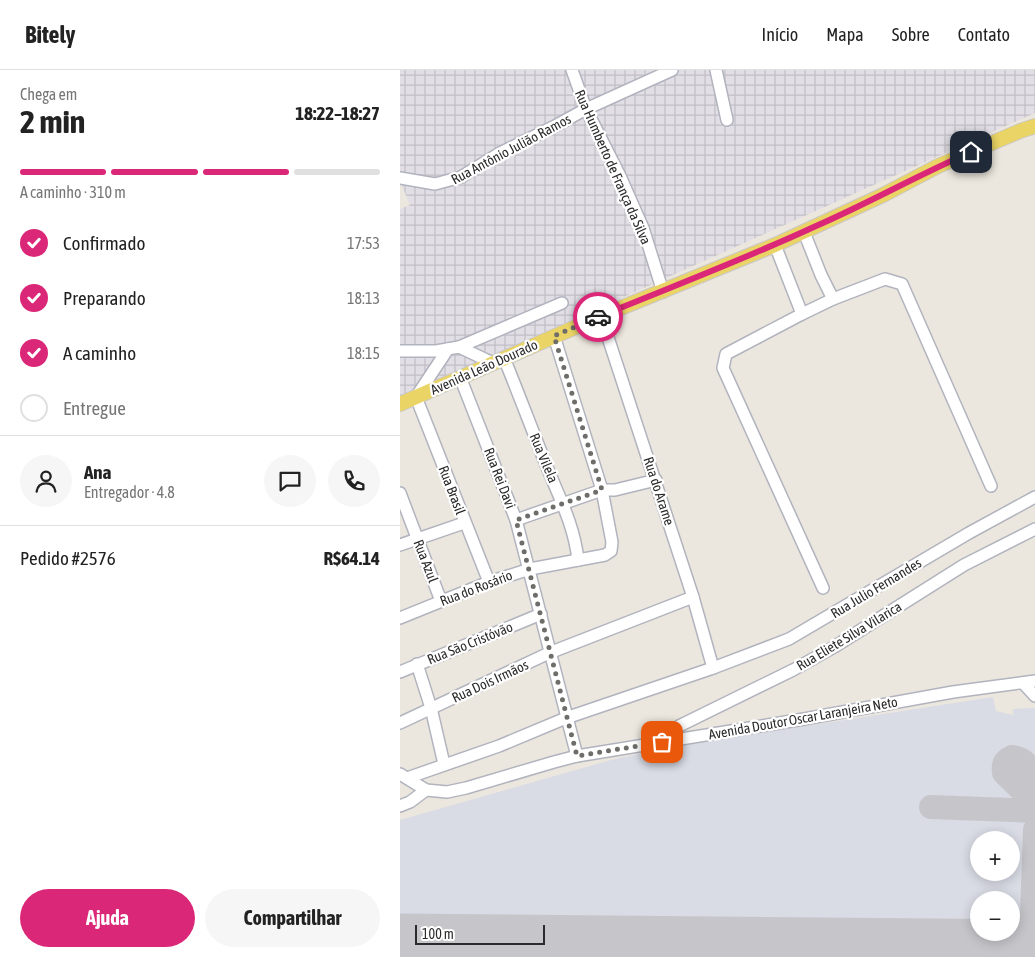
<!DOCTYPE html>
<html lang="pt">
<head>
<meta charset="utf-8">
<style>
	body { margin:0; font-family:"Asap Condensed",sans-serif; background:#f6f6f6; color:#222; height:100vh; display:flex; flex-direction:column; font-size:19px; white-space:nowrap }
	* { box-sizing:border-box; margin:0 }
	p { font-size:16px; color:#767676 }
	.icon { flex:none; width:28px; height:28px; fill:none; stroke:currentColor; stroke-width:2; stroke-linecap:round; stroke-linejoin:round }
	.map { position:relative; flex:1; overflow:hidden }
	.side { display:flex; flex-direction:column; background:#fff; width:400px }
	.side>* { flex:none }
	.fabs { position:absolute; left:570px; top:761px; display:grid; gap:10px }
	.fabs a { display:grid; place-items:center; width:50px; height:50px; border-radius:50%; background:#fff; box-shadow:0 2px 12px #0003; font-size:25px }
	.scale { position:absolute; left:15px; bottom:12px; width:130px; box-sizing:border-box; padding-left:5px; border:2px solid #2b2b2b; border-top:0; font-size:14px; line-height:18px; white-space:nowrap; color:#2b2b2b; -webkit-text-stroke:4px #fff; paint-order:stroke }
	.pin { position:absolute; display:grid; place-items:center; width:42px; height:42px; color:#fff; margin:-21px; border-radius:10px; box-shadow:0 2px 8px #0006 }
	.courier { position:absolute; display:grid; place-items:center; width:50px; height:50px; margin:-25px; border:4px solid #db2777; border-radius:50%; background:#fff; color:#222; box-shadow:0 1px 6px #0007 }
	.headline em { font-style:normal; font-weight:700 }
	.headline div { display:flex; flex-direction:column-reverse }
	.headline { display:flex; align-items:center; justify-content:space-between; height:85px; padding:0 20px }
	h1 { font-size:32px; font-weight:700; line-height:38px }
	.bar { display:grid; grid-template-columns:repeat(4,1fr); gap:8px 5px; align-content:center; height:60px; padding:0 20px }
	.bar i { height:6px; border-radius:4px; background:#e0e0e0 }
	.bar .on { background:#db2777 }
	.bar p { grid-column:span 4 }
	.line { display:flex; align-items:center; gap:12px; padding:0 20px; border-top:1px solid #e0e0e0 }
	.line div { flex:1 }
	.round { display:grid; place-items:center; flex:none; width:52px; height:52px; border-radius:26px; background:#f6f6f6 }
	ol { padding:0 20px; list-style:none }
	li { display:flex; align-items:center; gap:15px; height:55px }
	li p { margin-inline-start:auto }
	li .icon { padding:5px; border-radius:50%; background:#db2777; color:#fff; stroke-width:4 }
	li:last-child { color:#767676 }
	li i { width:28px; height:28px; border:2px solid #e0e0e0; border-radius:50% }
	.primary-button { display:flex; gap:10px; margin-top:auto; padding:10px 20px }
	.primary-button a { flex:1; height:58px; border-radius:30px; background:#db2777; color:#fff; font-size:20px; font-weight:700; line-height:58px; text-align:center }
	.primary-button a+a { background:#f6f6f6; color:#222 }
	header { display:flex; align-items:center; gap:30px; box-sizing:border-box; height:70px; padding:0 25px; background:#fff; border-bottom:1px solid #e0e0e0 }
	header strong { font-size:24px }
	nav { display:flex; gap:28px; margin-inline-start:auto; font-size:18px }
	main { display:flex; flex:1; min-height:0 }
	.map>svg:first-child { display:block }
</style>
</head>
<body>
<header>
<strong>Bitely</strong>
<nav><a>Início</a><a>Mapa</a><a>Sobre</a><a>Contato</a></nav>
</header>
<main>
<section class="side">
<div class="headline"><div><h1>2 min</h1><p>Chega em</p></div><em>18:22–18:27</em></div>
<div class="bar"><i class="on"></i><i class="on"></i><i class="on"></i><i></i><p>A caminho · 310 m</p></div>
<ol>
<li><svg class="icon" aria-label="check" viewBox="0 0 24 24"><path d="M5 12l5 5 9-10"/></svg>Confirmado<p>17:53</p></li>
<li><svg class="icon" aria-label="check" viewBox="0 0 24 24"><path d="M5 12l5 5 9-10"/></svg>Preparando<p>18:13</p></li>
<li><svg class="icon" aria-label="check" viewBox="0 0 24 24"><path d="M5 12l5 5 9-10"/></svg>A caminho<p>18:15</p></li>
<li><i></i>Entregue</li>
</ol>
<div class="line" style="height:90px"><a class="round"><svg class="icon" aria-label="person" viewBox="0 0 24 24"><circle cx="12" cy="8" r="4"/><path d="M4 21q1-7 8-7t8 7"/></svg></a><div><b>Ana</b><p>Entregador · 4.8</p></div><a class="round"><svg class="icon" aria-label="chat" viewBox="0 0 24 24"><path d="M4 5h16v11H9l-5 4z"/></svg></a><a class="round"><svg class="icon" aria-label="phone" viewBox="0 0 24 24"><path d="M5 4h4l2 5-3 2q2 4 5 5l2-3 5 2v4C11 20 4 13 5 4z"/></svg></a></div>
<div class="line" style="height:65px"><div>Pedido #2576</div><b>R$64.14</b></div>
<div class="primary-button"><a>Ajuda</a><a>Compartilhar</a></div>
</section>
<div class="map">
<svg width="635" height="887" viewBox="0 0 635 887">
	<defs>
		<pattern id="industrial-grid" width="8" height="8" patternUnits="userSpaceOnUse" patternTransform="scale(1.25)"><rect width="8" height="8" fill="#e1dee5"/><path d="M0 4h8M4 0v8" fill="none" stroke="#c1bfc5"/></pattern>
	</defs>
	<rect width="100%" height="100%" fill="#ece7de"/>
	<!-- industrial -->
	<path fill="url(#industrial-grid)" d="M0 0H635V43L0 327V139L10 135 0 111Z"/>
	<!-- airport -->
	<path fill="#d9dbe5" fill-rule="evenodd" d="M593 627 596 641 613 645V639L635 638V887H0V750L211 690 271 677ZM579 770H611V802H579ZM579 830H611V862H579Z"/>
	<g fill="none" stroke-linecap="round" stroke-linejoin="round">
		<!-- taxiway -->
		<g stroke="#c6c5ca" stroke-width="24">
			<path d="M635 717 630 712C631 698 627 689 612 687 604 691 603 694 604 703L635 733"/>
			<path d="M531 737 635 741"/>
			<path d="M635 760 632 845 635 854"/>
			<path d="M600 879C622 872 624 865 632 845"/>
		</g>
		<!-- runway -->
		<path stroke="#c6c5ca" stroke-width="59" d="M0 873 635 879"/>
		<!-- minor casing -->
		<g stroke="#b1b3be" stroke-width="14">
			<g id="minor">
				<path d="M172 0 186 39 220 106 243 158 263 222"/>
				<path d="M316 0 327 50"/>
				<path d="M0 108 35 114 61 107 100 83 155 56 186 39 272 0"/>
				<path d="M404 162 421 205 433 229 485 209 502 214 591 416"/>
				<path d="M375 175 402 244 326 284 323 298 423 518"/>
				<path d="M402 244 433 229"/>
				<path d="M201 246 293 527 313 598"/>
				<path d="M59 277 162 233"/>
				<path d="M48 279 16 327 89 512"/>
				<path d="M0 281H36L59 277 93 293"/>
				<path d="M104 288C118 322 131 357 145 392 158 425 174 454 178 490"/>
				<path d="M60 307 116 450 177 686"/>
				<path d="M0 423 41 531"/>
				<path d="M116 450 202 420H215L256 410"/>
				<path d="M0 475 64 453"/>
				<path d="M0 548 89 512 130 499 205 485 211 481 212 472 202 420 154 266"/>
				<path d="M17 594 31 638 44 694"/>
				<path d="M0 602 141 544"/>
				<path d="M623 613 635 626"/>
				<path d="M0 653 149 583 293 527"/>
				<path d="M262 671 279 656 393 600 434 577 564 495 635 459"/>
				<path d="M0 704 26 720 47 722 66 718 154 692 177 686 404 649 553 622 635 611"/>
				<path d="M7 708 99 676 166 648 313 598 389 569 569 463 635 427"/>
				<path d="M0 736 10 732 26 720"/>
			</g>
		</g>
		<!-- major casing -->
		<g stroke="#c8c8c8" stroke-width="16">
			<path id="major" d="M0 334 201 246 375 175 483 125 538 96 620 61 635 56"/>
		</g>
		<!-- minor -->
		<use href="#minor" stroke="#fff" stroke-width="11"/>
		<!-- major -->
		<use href="#major" stroke="#ead465" stroke-width="14"/>
	</g>
	<g fill="none" stroke-linecap="round" stroke-linejoin="round">
		<!-- done -->
		<path stroke="#6f6d6a" stroke-width="5" stroke-dasharray="0 9" d="M198 247 154 266 202 420 116 450 177 686 262 672"/>
		<!-- route -->
		<path stroke="#db2777" stroke-width="6" d="M198 247C271 217 345 189 416 156 469 133 518 105 571 82"/>
	</g>
	<g text-anchor="middle" dominant-baseline="central" stroke-width="4.5" stroke-linejoin="round" paint-order="stroke">
		<!-- street labels -->
		<g font-size="14" fill="#2b2b2b" stroke="#fff">
			<text transform="translate(111 79) rotate(-28)">Rua Antônio Julião Ramos</text>
			<text transform="translate(213 97) rotate(66)">Rua Humberto de França da Silva</text>
			<text transform="translate(84 297) rotate(-24)">Avenida Leão Dourado</text>
			<text transform="translate(144 388) rotate(67)">Rua Vilela</text>
			<text transform="translate(100 408) rotate(69)">Rua Rei Davi</text>
			<text transform="translate(52 420) rotate(69)">Rua Brasil</text>
			<text transform="translate(259 421) rotate(72)">Rua do Arame</text>
			<text transform="translate(26 491) rotate(69)">Rua Azul</text>
			<text transform="translate(76 518) rotate(-21)">Rua do Rosário</text>
			<text transform="translate(476 518) rotate(-31)">Rua Julio Fernandes</text>
			<text transform="translate(449 566) rotate(-31)">Rua Eliete Silva Vilarica</text>
			<text transform="translate(70 573) rotate(-22)">Rua São Cristóvão</text>
			<text transform="translate(90 611) rotate(-25)">Rua Dois Irmãos</text>
			<text transform="translate(403 648) rotate(-10)">Avenida Doutor Oscar Laranjeira Neto</text>
		</g>
	</g>
</svg>
<div class="fabs">
<a>+</a>
<a>−</a>
</div>
<div class="scale">100 m</div>
<div class="pin" style="left:262px;top:672px;background:#ea580c"><svg class="icon" aria-label="bag" viewBox="0 0 24 24"><path d="M5 8h14l-1 12H6zM9 8a3 3 0 0 1 6 0"/></svg></div>
<div class="pin" style="left:571px;top:82px;background:#1f2937"><svg class="icon" aria-label="home" viewBox="0 0 24 24"><path d="M3 11l9-7 9 7M6 9v11h12V9"/></svg></div>
<div class="courier" style="left:198px;top:247px"><svg class="icon" aria-label="car" viewBox="0 0 24 24"><path d="M5 17H2v-5l4-1 3-4h7l3 4 3 1v5h-3M9 17h6M6 11h13"/><circle cx="7" cy="17" r="2"/><circle cx="17" cy="17" r="2"/></svg></div>
</div>
</main>
</body>
</html>
